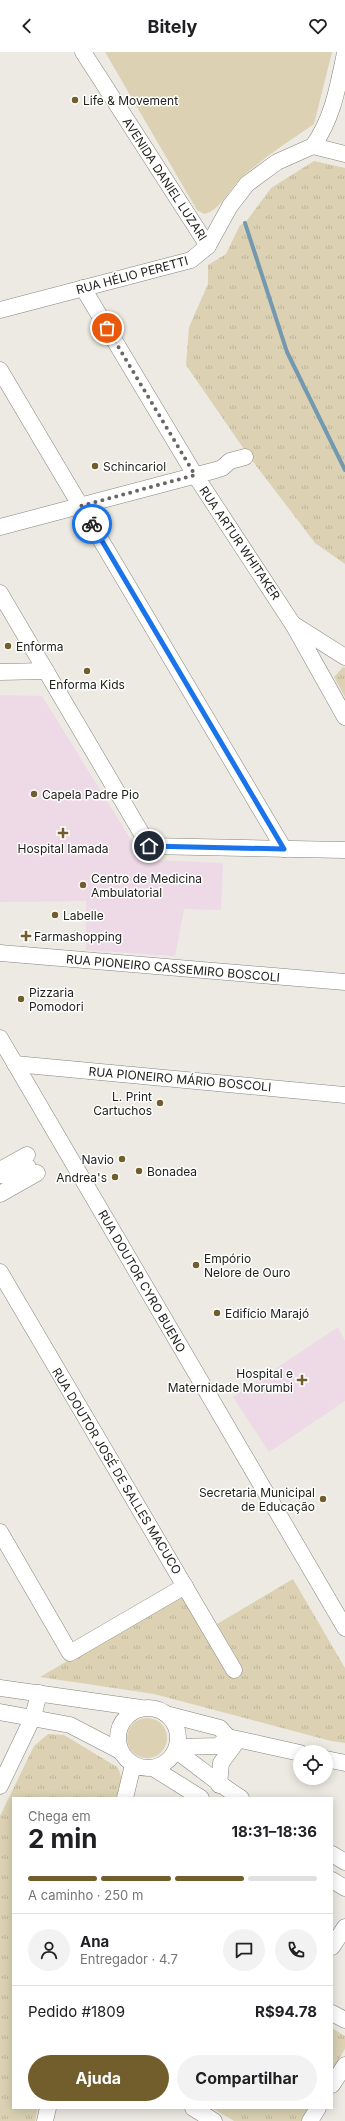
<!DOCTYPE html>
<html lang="pt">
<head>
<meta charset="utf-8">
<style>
	body { margin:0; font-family:Inter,sans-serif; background:#f2f2f2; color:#202124; height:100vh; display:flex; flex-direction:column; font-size:15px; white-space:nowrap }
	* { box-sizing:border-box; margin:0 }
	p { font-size:13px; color:#757577 }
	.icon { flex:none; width:22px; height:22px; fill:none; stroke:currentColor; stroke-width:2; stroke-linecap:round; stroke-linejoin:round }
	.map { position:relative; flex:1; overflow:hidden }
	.details { position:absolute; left:12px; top:1745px; width:321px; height:312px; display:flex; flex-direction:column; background:#fff; border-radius:0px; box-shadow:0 2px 10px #0003 }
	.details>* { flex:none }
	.fabs { position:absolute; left:293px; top:1693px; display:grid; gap:8px }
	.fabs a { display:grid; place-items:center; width:40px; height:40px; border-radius:50%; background:#fff; box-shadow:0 2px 10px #0003; font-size:20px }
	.pin { position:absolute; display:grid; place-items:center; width:34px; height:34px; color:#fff; margin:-17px; border:2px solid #fff; border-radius:50%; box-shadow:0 1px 4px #0007 }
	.courier { position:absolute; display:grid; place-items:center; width:40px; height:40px; margin:-20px; border:3px solid #1a73e8; border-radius:50%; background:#fff; color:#222; box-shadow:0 1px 5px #0007 }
	.head em { font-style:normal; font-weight:700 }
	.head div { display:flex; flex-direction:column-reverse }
	.head { display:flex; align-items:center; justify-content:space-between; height:68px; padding:0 16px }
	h1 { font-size:26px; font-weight:700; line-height:30px }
	.bar { display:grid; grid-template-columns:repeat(4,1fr); gap:6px 4px; align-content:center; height:48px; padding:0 16px }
	.bar i { height:5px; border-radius:3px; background:#e0e0e0 }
	.bar .selected { background:#725d2c }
	.bar p { grid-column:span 4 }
	.line { display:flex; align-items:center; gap:10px; padding:0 16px; border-top:1px solid #e0e0e0 }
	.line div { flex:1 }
	.round { display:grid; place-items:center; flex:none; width:42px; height:42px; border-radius:21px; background:#f2f2f2 }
	.action { display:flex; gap:8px; margin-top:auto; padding:8px 16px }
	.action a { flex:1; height:46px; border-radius:24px; background:#725d2c; color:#fff; font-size:16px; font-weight:700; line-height:46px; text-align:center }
	.action a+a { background:#f2f2f2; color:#202124 }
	header { display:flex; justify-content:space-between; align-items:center; height:52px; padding:0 16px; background:#fff; font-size:18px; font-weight:700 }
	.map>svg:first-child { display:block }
</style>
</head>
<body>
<header><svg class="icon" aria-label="back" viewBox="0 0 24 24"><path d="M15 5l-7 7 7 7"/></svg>Bitely<svg class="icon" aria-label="heart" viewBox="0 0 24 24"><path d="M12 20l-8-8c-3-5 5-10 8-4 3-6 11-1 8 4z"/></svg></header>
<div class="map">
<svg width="345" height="2069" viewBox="0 0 345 2069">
	<defs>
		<pattern id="park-tufts" width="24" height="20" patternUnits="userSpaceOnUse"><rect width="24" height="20" fill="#dcd2b3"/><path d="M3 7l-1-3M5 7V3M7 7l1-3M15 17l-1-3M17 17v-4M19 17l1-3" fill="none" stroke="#bcb49a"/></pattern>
	</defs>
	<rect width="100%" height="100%" fill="#eceae2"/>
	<!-- medical -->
	<g fill="#eed9e7">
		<path d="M0 643 42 644 139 801 155 808 223 811 221 858 184 857 175 904 86 898V849L0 850Z"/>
		<path d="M338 1275 345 1289V1349L269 1400 233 1345Z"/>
	</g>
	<!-- grass -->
	<g fill="#dcd2b3">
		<path d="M105 0H332L314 72C288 90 261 107 238 129 228 140 219 159 204 162L197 158Z"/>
		<circle cx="147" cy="1686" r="20"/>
	</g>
	<!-- park -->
	<g fill="url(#park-tufts)">
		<path d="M314 109 345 116V512L315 491 248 403 186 313 189 275 208 232V213L226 202 240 173 245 171 271 136Z"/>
		<path d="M343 615 345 616V645L334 625Z"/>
		<path d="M293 1527 345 1616V1691L331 1689 154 1642 40 1625 183 1541 230 1622 242 1615 217 1572Z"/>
		<path d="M48 1682 64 1683 117 1715C124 1725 121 1735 118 1746H13V2056H38L35 2069H0V1764L34 1694Z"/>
		<path d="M332 1976 345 1984V1997L332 2018Z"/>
		<path d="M212 2056H309L301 2069H234Z"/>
	</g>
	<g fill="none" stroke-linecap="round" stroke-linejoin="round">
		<!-- stream -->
		<path stroke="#7299b0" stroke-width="4" d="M245 171 287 300 345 418"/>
		<!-- minor casing -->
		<g stroke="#86847d" stroke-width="17">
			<g id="minor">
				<path d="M83 0 208 194"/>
				<path d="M313 94C333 66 338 34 345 1"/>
				<path d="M313 94 345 102"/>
				<path d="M83 236 195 423 294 574 345 665"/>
				<path d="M0 258 191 208 208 194 230 154 247 132 277 110 313 94"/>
				<path d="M0 318 284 797"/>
				<path d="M0 475 216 418 222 416 230 409 245 405"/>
				<path d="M0 541 149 794 345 798"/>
				<path d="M296 574 345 605"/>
				<path d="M0 620 46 619"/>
				<path d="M0 901 345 930"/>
				<path d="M0 986 345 1576"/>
				<path d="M15 1012 345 1043"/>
				<path d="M0 1118 27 1103"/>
				<path d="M0 1123 12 1125 28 1115"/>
				<path d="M0 1142 37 1121"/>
				<path d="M0 1220 234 1618"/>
				<path d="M0 1480 70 1601 185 1534"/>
				<path d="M0 1636 141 1656"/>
				<circle cx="148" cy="1686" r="30"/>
				<path d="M0 1660 70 1673 120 1699"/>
				<path d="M166 1662 220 1676 228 1685 300 1701"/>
				<path d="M178 1695 218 1694 228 1685"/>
				<path d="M176 1699C198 1714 218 1732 241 1746"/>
				<path d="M326 1707 345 1711"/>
				<path d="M153 1716 201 1746"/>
				<path d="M219 1733 221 1711 238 1688"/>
				<path d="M0 1734 33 1665 39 1641"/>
				<path d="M125 1746 133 1713"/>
				<path d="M332 1802 345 1810"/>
				<path d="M332 1828 345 1836"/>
				<path d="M332 1895 345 1875"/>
				<path d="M332 1961 345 1968"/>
				<path d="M332 2033 345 2013"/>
				<path d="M193 2056 214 2069"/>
				<path d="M45 2069 48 2056"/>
				<path d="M310 2069 318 2056"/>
			</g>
		</g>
		<!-- minor -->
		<use href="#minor" stroke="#fff" stroke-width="16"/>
	</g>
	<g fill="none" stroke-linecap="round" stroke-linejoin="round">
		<!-- done -->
		<path stroke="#686763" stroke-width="4" stroke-dasharray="0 7.2" d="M92 472 81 454 195 423 107 276"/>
		<!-- route -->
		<path stroke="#1a73e8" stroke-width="5" d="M92 472 284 797 149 794"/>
	</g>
	<!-- markers -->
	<g fill="#725d2c" stroke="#fff" stroke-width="1.5">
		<circle cx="75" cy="48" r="4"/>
		<circle cx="95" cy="414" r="4"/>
		<circle cx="8" cy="594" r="4"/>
		<circle cx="87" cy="619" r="4"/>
		<circle cx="34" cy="742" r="4"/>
		<path d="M61 775h4v4h4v4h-4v4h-4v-4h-4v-4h4z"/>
		<circle cx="83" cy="833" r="4"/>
		<circle cx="55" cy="863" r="4"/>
		<path d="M24 878h4v4h4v4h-4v4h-4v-4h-4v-4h4z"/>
		<circle cx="21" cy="947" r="4"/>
		<circle cx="160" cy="1051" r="4"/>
		<circle cx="122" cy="1107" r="4"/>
		<circle cx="139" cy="1119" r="4"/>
		<circle cx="115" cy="1125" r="4"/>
		<circle cx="196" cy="1213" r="4"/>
		<circle cx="217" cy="1261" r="4"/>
		<path d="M300 1322h4v4h4v4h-4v4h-4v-4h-4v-4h4z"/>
		<circle cx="323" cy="1447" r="4"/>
	</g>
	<g text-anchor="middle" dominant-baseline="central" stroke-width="3" stroke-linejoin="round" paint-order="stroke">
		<!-- poi labels -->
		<g font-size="12" fill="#21211e" stroke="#fff" text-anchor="start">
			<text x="83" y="48">Life &amp; Movement</text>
			<text x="103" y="414">Schincariol</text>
			<text x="16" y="594">Enforma</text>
			<text x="87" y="632" text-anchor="middle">Enforma Kids</text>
			<text x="42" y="742">Capela Padre Pio</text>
			<text x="63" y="796" text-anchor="middle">Hospital Iamada</text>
			<text x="91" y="826">Centro de Medicina<tspan x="91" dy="14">Ambulatorial</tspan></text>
			<text x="63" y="863">Labelle</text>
			<text x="34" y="884">Farmashopping</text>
			<text x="29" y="940">Pizzaria<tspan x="29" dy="14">Pomodori</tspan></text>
			<text x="152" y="1044" text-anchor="end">L. Print<tspan x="152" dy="14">Cartuchos</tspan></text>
			<text x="114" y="1107" text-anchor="end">Navio</text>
			<text x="147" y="1119">Bonadea</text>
			<text x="107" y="1125" text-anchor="end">Andrea's</text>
			<text x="204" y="1206">Empório<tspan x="204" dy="14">Nelore de Ouro</tspan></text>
			<text x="225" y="1261">Edifício Marajó</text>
			<text x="293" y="1321" text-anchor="end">Hospital e<tspan x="293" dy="14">Maternidade Morumbi</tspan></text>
			<text x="315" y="1440" text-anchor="end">Secretaria Municipal<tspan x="315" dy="14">de Educação</tspan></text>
		</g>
		<!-- street labels -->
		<g font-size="12" fill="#21211e" stroke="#fff">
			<text transform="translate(165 127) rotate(57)">AVENIDA DANIEL LUZARI</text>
			<text transform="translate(132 223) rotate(-15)">RUA HÉLIO PERETTI</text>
			<text transform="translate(240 491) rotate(56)">RUA ARTUR WHITAKER</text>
			<text transform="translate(173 916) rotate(5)">RUA PIONEIRO CASSEMIRO BOSCOLI</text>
			<text transform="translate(180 1027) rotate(5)">RUA PIONEIRO MÁRIO BOSCOLI</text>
			<text transform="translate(142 1229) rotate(60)">RUA DOUTOR CYRO BUENO</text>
			<text transform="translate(117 1419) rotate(59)">RUA DOUTOR JOSÉ DE SALLES MACUCO</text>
		</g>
	</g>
</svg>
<div class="fabs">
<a><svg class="icon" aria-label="locate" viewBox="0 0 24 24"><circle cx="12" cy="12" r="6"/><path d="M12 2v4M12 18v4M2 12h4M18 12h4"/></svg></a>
</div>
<div class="pin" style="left:107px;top:276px;background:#ea580c"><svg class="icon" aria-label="bag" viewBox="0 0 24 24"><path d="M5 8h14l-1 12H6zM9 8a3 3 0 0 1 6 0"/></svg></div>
<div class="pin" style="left:149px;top:794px;background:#1f2937"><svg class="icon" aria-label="home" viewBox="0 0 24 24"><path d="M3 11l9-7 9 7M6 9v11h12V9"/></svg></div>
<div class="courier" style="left:92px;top:472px"><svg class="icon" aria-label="bike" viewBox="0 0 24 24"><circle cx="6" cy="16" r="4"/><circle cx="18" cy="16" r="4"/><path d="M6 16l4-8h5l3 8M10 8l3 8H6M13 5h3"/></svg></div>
<section class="details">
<div class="head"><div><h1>2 min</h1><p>Chega em</p></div><em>18:31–18:36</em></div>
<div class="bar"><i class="selected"></i><i class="selected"></i><i class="selected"></i><i></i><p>A caminho · 250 m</p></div>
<div class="line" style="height:72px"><a class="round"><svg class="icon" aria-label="person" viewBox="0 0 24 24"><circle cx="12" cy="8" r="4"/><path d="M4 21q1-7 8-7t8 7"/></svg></a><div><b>Ana</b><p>Entregador · 4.7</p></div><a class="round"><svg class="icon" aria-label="chat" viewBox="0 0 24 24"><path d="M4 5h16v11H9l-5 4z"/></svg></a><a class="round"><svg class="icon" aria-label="phone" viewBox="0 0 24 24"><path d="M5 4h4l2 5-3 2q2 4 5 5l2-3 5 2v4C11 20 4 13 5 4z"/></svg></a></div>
<div class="line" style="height:52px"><div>Pedido #1809</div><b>R$94.78</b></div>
<div class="action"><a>Ajuda</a><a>Compartilhar</a></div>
</section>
</div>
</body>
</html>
